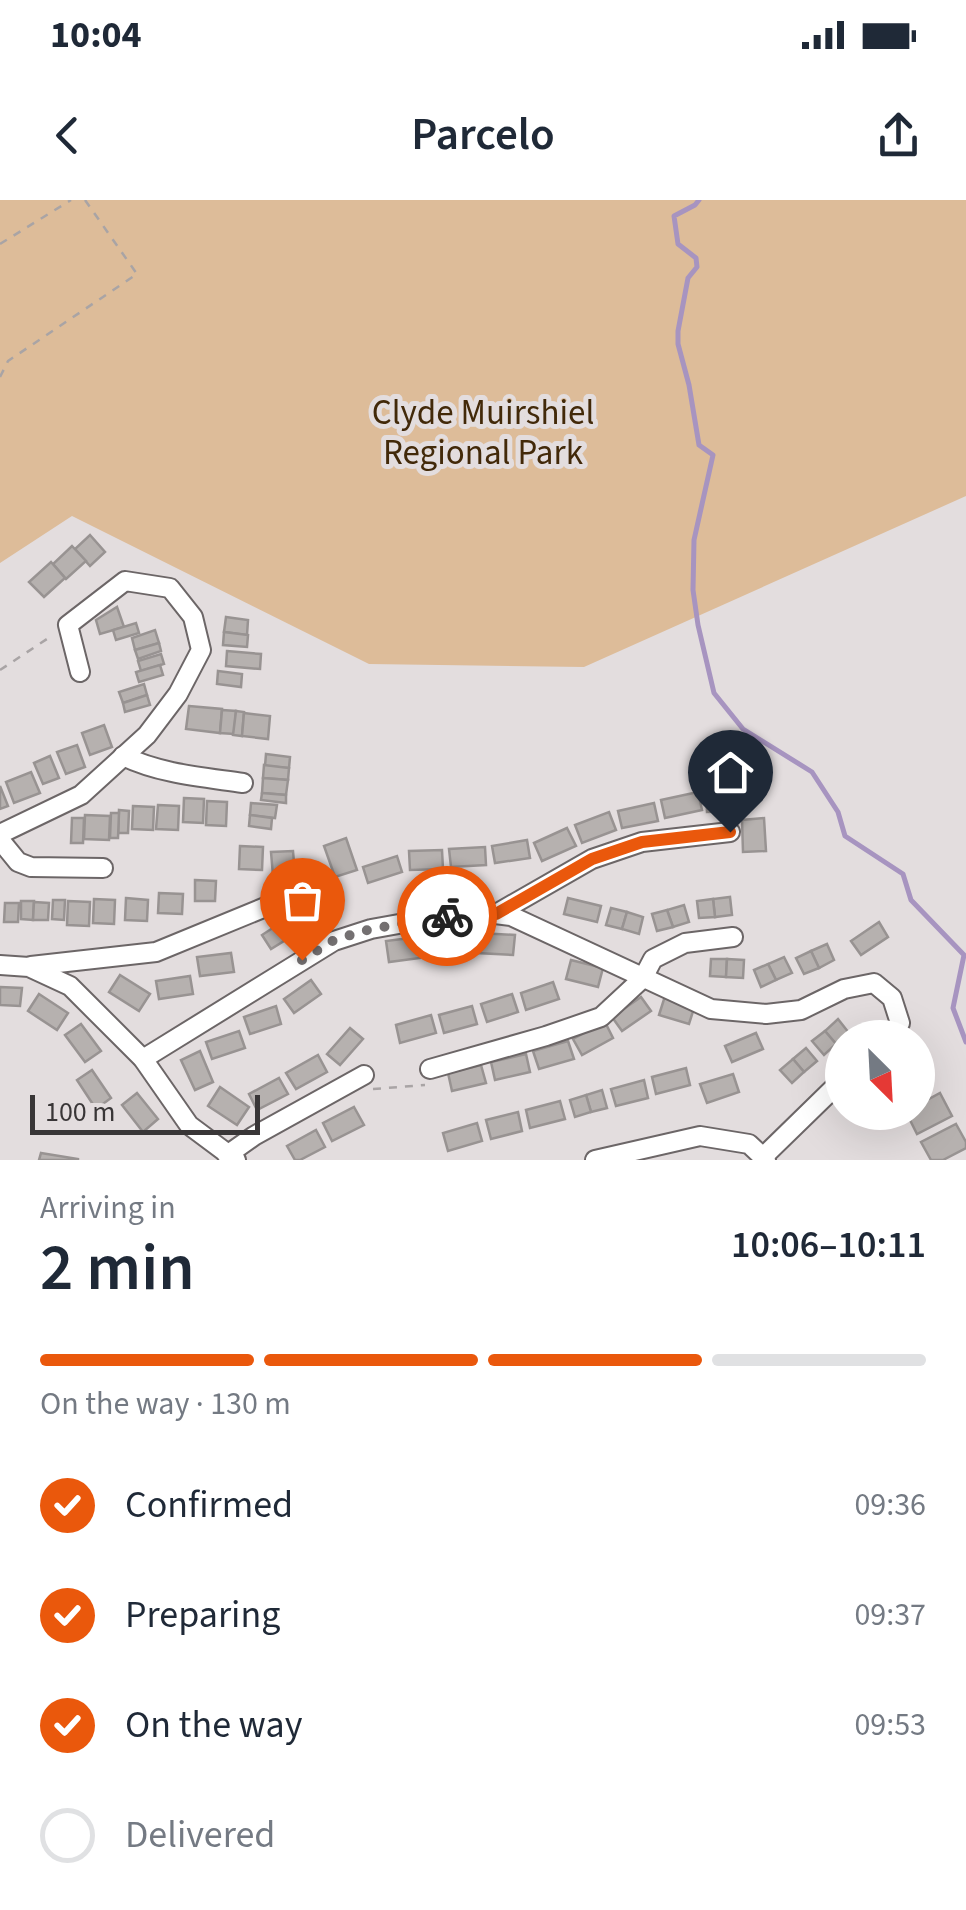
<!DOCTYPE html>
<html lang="en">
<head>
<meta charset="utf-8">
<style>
	body { margin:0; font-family:"Source Sans 3",sans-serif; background:#f6f6f7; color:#1f2937; height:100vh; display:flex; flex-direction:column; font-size:38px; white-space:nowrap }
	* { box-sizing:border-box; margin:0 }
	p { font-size:32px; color:#747a83 }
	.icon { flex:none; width:55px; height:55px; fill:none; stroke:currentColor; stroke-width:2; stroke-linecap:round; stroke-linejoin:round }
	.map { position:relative; height:960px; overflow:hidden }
	.sheet { display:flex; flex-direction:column; background:#fff; flex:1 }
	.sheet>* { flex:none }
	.needle { width:65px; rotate:156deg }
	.tools { position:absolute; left:825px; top:820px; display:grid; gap:20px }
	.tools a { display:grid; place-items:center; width:110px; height:110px; border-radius:50%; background:#fff; box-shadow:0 10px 40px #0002; font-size:50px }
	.scale { position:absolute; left:30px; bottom:25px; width:230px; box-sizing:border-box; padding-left:10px; border:5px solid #393637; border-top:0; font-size:28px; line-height:35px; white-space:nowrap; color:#393637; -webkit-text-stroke:8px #e3ddde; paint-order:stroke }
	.pin { position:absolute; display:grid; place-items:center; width:85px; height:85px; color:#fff; margin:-102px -42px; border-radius:50% 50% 50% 0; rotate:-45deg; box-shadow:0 0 10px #0007 }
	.pin .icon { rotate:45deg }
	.courier { position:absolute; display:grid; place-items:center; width:100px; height:100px; margin:-50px; border:8px solid #ea580c; border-radius:50%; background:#fff; color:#222; box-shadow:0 2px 12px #0007 }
	.head em { font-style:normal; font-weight:600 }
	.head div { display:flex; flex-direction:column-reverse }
	.head { display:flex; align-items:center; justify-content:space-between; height:170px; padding:0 40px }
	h1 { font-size:65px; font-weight:600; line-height:75px }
	.bar { display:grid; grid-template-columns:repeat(4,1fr); gap:15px 10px; align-content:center; height:120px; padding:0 40px }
	.bar i { height:12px; border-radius:8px; background:#e0e1e3 }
	.bar .on { background:#ea580c }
	.bar p { grid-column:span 4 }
	ol { padding:0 40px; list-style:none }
	li { display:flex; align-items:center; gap:30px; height:110px }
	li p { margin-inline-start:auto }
	li .icon { padding:10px; border-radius:50%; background:#ea580c; color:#fff; stroke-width:4 }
	li:last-child { color:#747a83 }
	li i { width:55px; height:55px; border:5px solid #e0e1e3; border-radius:50% }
	.status { display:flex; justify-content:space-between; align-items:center; height:70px; padding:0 50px; background:#fff; direction:ltr }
	.status svg { height:28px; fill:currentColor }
	header { display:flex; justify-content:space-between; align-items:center; height:130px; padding:0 40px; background:#fff; font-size:45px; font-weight:600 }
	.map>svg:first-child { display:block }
</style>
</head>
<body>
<div class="status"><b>10:04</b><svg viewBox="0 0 49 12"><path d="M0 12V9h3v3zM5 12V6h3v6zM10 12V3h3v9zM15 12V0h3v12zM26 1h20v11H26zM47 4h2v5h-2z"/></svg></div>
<header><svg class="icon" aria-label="back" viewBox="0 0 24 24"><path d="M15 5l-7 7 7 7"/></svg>Parcelo<svg class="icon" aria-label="share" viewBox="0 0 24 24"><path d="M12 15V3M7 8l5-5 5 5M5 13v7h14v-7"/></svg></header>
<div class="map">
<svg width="966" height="960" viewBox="0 0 966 960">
	<rect width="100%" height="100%" fill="#e3ddde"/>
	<!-- green -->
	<path fill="#ddbc99" d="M0 0H966V296L584 467 369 464 72 316 0 363Z"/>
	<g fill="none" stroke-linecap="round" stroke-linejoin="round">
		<!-- stream -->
		<path stroke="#a794c0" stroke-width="5" d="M699 0 695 5 674 16 678 44 696 58 697 67 688 78 678 131V144L689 185 699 245 713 255 694 340 693 390 698 425 714 493 743 529 812 572 838 612 845 636 903 674 911 700 964 755 953 808 966 842"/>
	</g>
	<!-- building -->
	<g fill="#b6b1af" stroke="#989392" stroke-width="2.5">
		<path d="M90 335 105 352 90 366 75 349Z"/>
		<path d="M72 346 86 361 66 379 53 364Z"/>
		<path d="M51 362 65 378 44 397 29 382Z"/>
		<path d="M117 407 124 427 100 434 96 420Z"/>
		<path d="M226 417 248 420 247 435 224 432Z"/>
		<path d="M136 423 139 433 116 440 113 430Z"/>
		<path d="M155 430 159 443 135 450 132 438Z"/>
		<path d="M224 432 248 435 247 447 223 445Z"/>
		<path d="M159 443 161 451 138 459 135 450Z"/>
		<path d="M227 451 261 454 260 469 226 466Z"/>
		<path d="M161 454 164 464 141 471 138 461Z"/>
		<path d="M160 465 163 475 139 482 136 472Z"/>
		<path d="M218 471 242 474 241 487 217 484Z"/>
		<path d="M144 484 147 495 123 503 119 492Z"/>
		<path d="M147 495 150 505 125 512 123 503Z"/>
		<path d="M189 506 222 509 220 533 186 529Z"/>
		<path d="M222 510 236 511 234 534 220 533Z"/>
		<path d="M236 511 244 512 242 536 233 535Z"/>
		<path d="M244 513 270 516 268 539 242 536Z"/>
		<path d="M104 525 112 547 90 555 82 533Z"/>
		<path d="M77 545 85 567 66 574 57 552Z"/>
		<path d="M266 554 290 557 289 568 265 566Z"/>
		<path d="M50 556 59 578 43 584 34 563Z"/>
		<path d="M264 565 289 568 288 580 263 578Z"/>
		<path d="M31 572 40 593 14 603 6 582Z"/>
		<path d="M263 578 288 580 286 595 262 593Z"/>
		<path d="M0 586 8 606 0 609Z"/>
		<path d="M741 591 742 611 707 612 706 592Z"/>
		<path d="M698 592 702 610 665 618 661 600Z"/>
		<path d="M262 593 286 595V603L261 600Z"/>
		<path d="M184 598 204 599 203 623 183 622Z"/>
		<path d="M207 601 227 602 226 626 206 625Z"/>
		<path d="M251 603 277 605 275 618 250 615Z"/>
		<path d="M654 603 658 621 622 628 618 611Z"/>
		<path d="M158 605 179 606 178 630 156 629Z"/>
		<path d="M133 606 154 607 153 630 132 629Z"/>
		<path d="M119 610 129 611 128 633H118Z"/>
		<path d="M609 612 616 630 582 643 575 625Z"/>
		<path d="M111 613H119L118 638H110Z"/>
		<path d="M85 615 110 616 109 640 84 639Z"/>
		<path d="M250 615 272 618 271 629 249 626Z"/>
		<path d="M72 618H84L83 643H71Z"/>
		<path d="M764 618 766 651 743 652 742 620Z"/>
		<path d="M567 628 576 646 542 661 534 643Z"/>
		<path d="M346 638 357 670 335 677 324 646Z"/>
		<path d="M527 640 530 658 495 663 492 646Z"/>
		<path d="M240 646 263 647 262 670 239 669Z"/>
		<path d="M485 647 486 665 451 667 449 649Z"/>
		<path d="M442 650 443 669 410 670 409 651Z"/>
		<path d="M293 651 295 674 273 676 271 652Z"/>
		<path d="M397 656 402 672 368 683 363 667Z"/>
		<path d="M195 680 216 681 215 701H195Z"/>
		<path d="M159 693 183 694 182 714 158 713Z"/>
		<path d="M730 697 732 715 715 717 713 699Z"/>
		<path d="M126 698 148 700 147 721 125 720Z"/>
		<path d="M568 698 601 706 597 722 564 714Z"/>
		<path d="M94 699 115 700 114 724 93 723Z"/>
		<path d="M713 699 715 717 699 718 697 701Z"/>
		<path d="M53 700H65L64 720 52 719Z"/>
		<path d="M21 701H34L33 720 21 719Z"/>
		<path d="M68 701 90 702 89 726 67 725Z"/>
		<path d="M34 702 49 703 48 720H33Z"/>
		<path d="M5 703H19L18 722H4Z"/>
		<path d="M684 705 689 722 673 727 667 710Z"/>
		<path d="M611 708 627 712 622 729 606 725Z"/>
		<path d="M667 710 673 727 657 731 652 714Z"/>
		<path d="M627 712 643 717 639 734 622 729Z"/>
		<path d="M291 716 300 731 271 749 262 735Z"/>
		<path d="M879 722 888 737 861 755 851 741Z"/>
		<path d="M479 733 515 735 513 755 477 753Z"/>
		<path d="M452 736V754H428V737Z"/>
		<path d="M418 737 420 758 389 762 386 741Z"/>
		<path d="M827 744 834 760 819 768 811 751Z"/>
		<path d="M811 751 819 768 804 774 796 758Z"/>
		<path d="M231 753 234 772 200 776 197 757Z"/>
		<path d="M784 757 792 773 776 780 768 764Z"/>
		<path d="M711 759H727L726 777 710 776Z"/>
		<path d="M727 759 744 760 743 778 726 777Z"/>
		<path d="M571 760 603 768 598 787 566 779Z"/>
		<path d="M768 764 776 780 761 787 754 770Z"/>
		<path d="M120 775 150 794 139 811 109 792Z"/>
		<path d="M190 776 193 794 159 799 156 781Z"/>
		<path d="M311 780 321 794 294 813 284 799Z"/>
		<path d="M553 782 559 799 526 810 521 793Z"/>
		<path d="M0 787 22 788 20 806 0 805Z"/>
		<path d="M39 794 68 813 57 830 28 811Z"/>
		<path d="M512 794 518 812 487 822 481 804Z"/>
		<path d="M665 796 695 805 689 824 659 815Z"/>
		<path d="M641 797 651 811 622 831 612 817Z"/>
		<path d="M276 806 281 824 250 834 244 817Z"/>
		<path d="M472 806 477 824 444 833 439 815Z"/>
		<path d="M431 815 436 833 400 843 396 825Z"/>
		<path d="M838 819 849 833 836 844 825 831Z"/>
		<path d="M605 822 613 838 582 855 573 839Z"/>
		<path d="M81 824 101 851 85 862 65 835Z"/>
		<path d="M350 828 363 839 340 865 327 854Z"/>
		<path d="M239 831 245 848 212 859 206 842Z"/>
		<path d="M825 831 836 844 824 855 812 841Z"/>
		<path d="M756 833 763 849 732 862 725 846Z"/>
		<path d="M568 841 574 859 539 869 533 851Z"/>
		<path d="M806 848 817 861 804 872 793 859Z"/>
		<path d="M200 851 213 882 195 890 181 860Z"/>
		<path d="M526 854 530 872 495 880 491 862Z"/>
		<path d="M318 855 327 872 296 889 286 873Z"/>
		<path d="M793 859 804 872 792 883 780 870Z"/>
		<path d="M481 865 486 883 452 891 448 873Z"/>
		<path d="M686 868 690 885 656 894 652 877Z"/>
		<path d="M92 870 111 898 96 909 77 880Z"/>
		<path d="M733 874 739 892 707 903 700 884Z"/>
		<path d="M279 878 288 894 257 910 249 894Z"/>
		<path d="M644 880 648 898 616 906 611 889Z"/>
		<path d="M220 887 249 907 237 925 208 906Z"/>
		<path d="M602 890 607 908 591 912 586 895Z"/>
		<path d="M137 893 158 919 143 932 122 905Z"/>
		<path d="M940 893 952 916 917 934 906 912H918V905Z"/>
		<path d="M586 895 591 912 575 917 570 900Z"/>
		<path d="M560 901 565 919 530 928 526 910Z"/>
		<path d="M354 907 364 925 332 941 323 923Z"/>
		<path d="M518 912 522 931 491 939 486 920Z"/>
		<path d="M477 923 482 941 448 951 443 933Z"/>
		<path d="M956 924 966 942V948L943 960H931L921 942Z"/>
		<path d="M316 930 325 947 300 960H295L287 946Z"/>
		<path d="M41 953 78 959V960H39Z"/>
	</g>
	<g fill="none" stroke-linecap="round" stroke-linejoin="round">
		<!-- minor casing -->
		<g stroke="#6c6667" stroke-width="22">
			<g id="minor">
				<path d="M123 556C161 574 202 577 243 583"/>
				<path d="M0 634 81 595 147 535 178 494 201 450 193 417 170 388 125 381 68 425 80 472"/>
				<path d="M0 640 18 662 31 667 103 668"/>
				<path d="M496 714 592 659 642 642 730 632"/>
				<path d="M0 765 29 767 70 786 143 859 189 925 236 960"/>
				<path d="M31 766 156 752 285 699"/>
				<path d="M143 859 334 741 371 729 471 711 511 716 711 809 766 814 801 810 844 789 874 783 892 798 900 823 888 838"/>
				<path d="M430 869 546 836 601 817 643 778 653 759 685 743 733 737"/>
				<path d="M227 955 254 936 364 875"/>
				<path d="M763 957 842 880"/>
				<path d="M595 960 700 936 749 944 766 960"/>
			</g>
		</g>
		<!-- path -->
		<g stroke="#a9a4a5" stroke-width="2.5" stroke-dasharray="8 8" stroke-linecap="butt">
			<path d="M0 44 71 0"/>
			<path d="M0 177 8 161 137 74 85 0"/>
			<path d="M0 470 53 435"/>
			<path d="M373 889 425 885"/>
		</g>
		<!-- minor -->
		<use href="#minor" stroke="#fff" stroke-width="18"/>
	</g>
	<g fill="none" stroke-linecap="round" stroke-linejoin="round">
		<!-- done -->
		<path stroke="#747071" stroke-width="10" stroke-dasharray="0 18" d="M302 760 334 740 371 729 447 716"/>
		<!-- route -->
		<path stroke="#ea580c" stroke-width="12" d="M447 716 471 711 496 714 592 659 642 642 730 632"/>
	</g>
	<g text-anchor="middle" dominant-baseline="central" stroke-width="10" stroke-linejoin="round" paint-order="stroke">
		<!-- park labels -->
		<g font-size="35" fill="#422909" stroke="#e3ddde">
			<text x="483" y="213">Clyde Muirshiel<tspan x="483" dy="40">Regional Park</tspan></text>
		</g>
	</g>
</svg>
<div class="tools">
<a><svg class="needle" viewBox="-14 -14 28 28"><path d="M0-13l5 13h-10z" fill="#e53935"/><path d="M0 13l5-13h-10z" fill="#747a83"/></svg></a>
</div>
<div class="scale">100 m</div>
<div class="pin" style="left:302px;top:760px;background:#ea580c"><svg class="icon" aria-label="bag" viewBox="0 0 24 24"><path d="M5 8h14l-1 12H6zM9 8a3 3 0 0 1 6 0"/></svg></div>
<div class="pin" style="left:730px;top:632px;background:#1f2937"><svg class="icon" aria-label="home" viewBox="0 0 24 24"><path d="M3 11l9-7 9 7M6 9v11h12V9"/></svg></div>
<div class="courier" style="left:447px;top:716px"><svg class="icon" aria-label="bike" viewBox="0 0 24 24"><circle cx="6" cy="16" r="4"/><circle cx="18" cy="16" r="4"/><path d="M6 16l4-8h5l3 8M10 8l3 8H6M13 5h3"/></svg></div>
</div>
<section class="sheet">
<div class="head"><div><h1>2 min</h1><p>Arriving in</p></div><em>10:06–10:11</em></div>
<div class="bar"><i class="on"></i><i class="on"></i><i class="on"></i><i></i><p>On the way · 130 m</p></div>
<ol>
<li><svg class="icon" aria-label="check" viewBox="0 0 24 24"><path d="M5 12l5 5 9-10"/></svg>Confirmed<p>09:36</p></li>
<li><svg class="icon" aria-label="check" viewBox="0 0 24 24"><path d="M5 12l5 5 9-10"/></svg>Preparing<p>09:37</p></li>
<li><svg class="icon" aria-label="check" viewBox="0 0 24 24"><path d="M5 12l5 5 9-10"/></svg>On the way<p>09:53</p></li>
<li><i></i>Delivered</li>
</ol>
</section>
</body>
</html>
